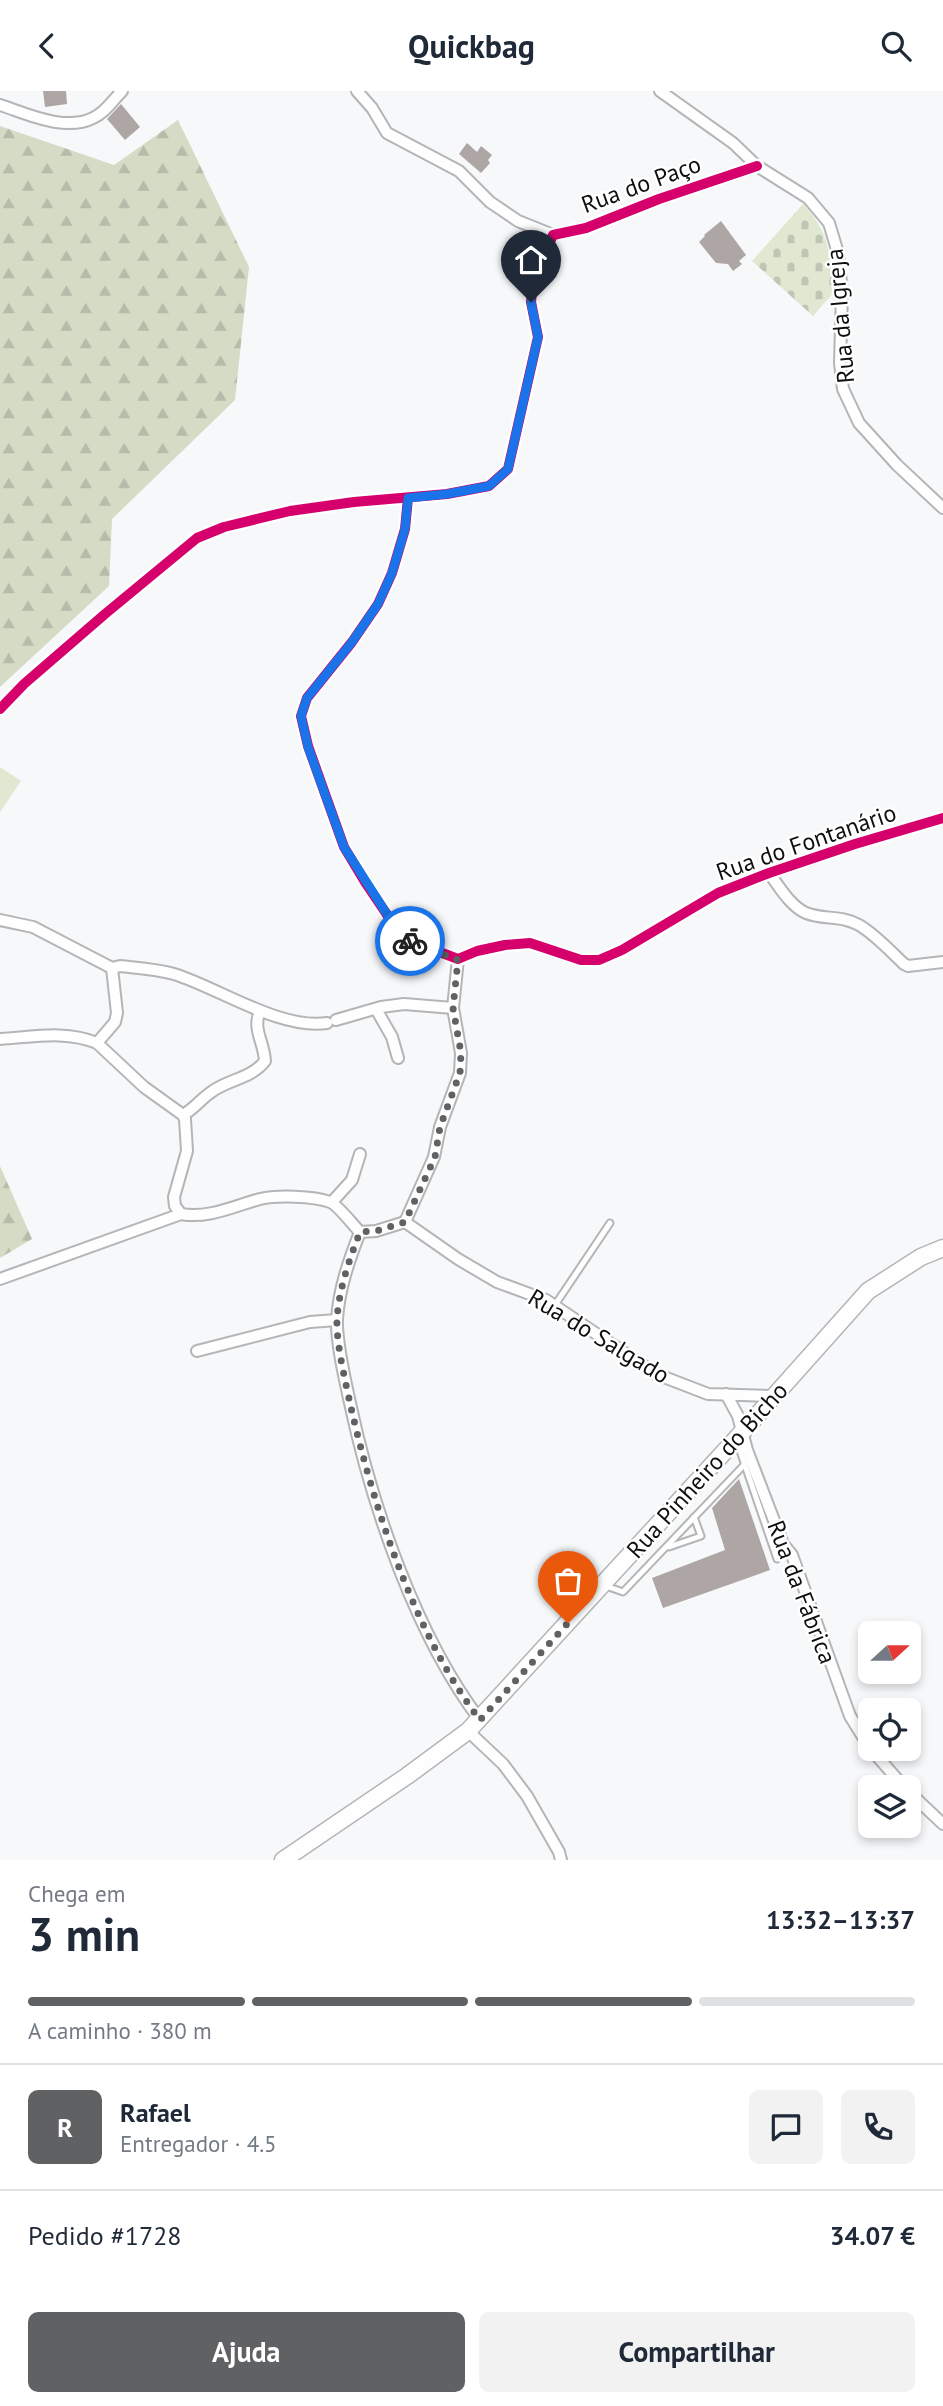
<!DOCTYPE html>
<html lang="pt">
<head>
<meta charset="utf-8">
<style>
	body { margin:0; font-family:"PT Sans",sans-serif; background:#f2f2f3; color:#1f2937; height:100vh; display:flex; flex-direction:column; font-size:26px; white-space:nowrap }
	* { box-sizing:border-box; margin:0 }
	p { font-size:23px; color:#747a83 }
	.icon { flex:none; width:38px; height:38px; fill:none; stroke:currentColor; stroke-width:2; stroke-linecap:round; stroke-linejoin:round }
	.map { position:relative; height:1769px; overflow:hidden }
	.sheet { display:flex; flex-direction:column; background:#fff; flex:1 }
	.sheet>* { flex:none }
	.needle { width:46px; rotate:69deg }
	.fabs { position:absolute; left:858px; top:1530px; display:grid; gap:14px }
	.fabs a { display:grid; place-items:center; width:63px; height:63px; border-radius:10px; background:#fff; box-shadow:0 4px 10px #0003; font-size:35px }
	.pin { position:absolute; display:grid; place-items:center; width:60px; height:60px; color:#fff; margin:-72px -30px; border-radius:50% 50% 50% 0; rotate:-45deg; box-shadow:0 0 7px #0007 }
	.pin .icon { rotate:45deg }
	.courier { position:absolute; display:grid; place-items:center; width:70px; height:70px; margin:-35px; border:5px solid #1a73e8; border-radius:50%; background:#fff; color:#222; box-shadow:0 2px 9px #0007 }
	.head em { font-style:normal; font-weight:600 }
	.head div { display:flex; flex-direction:column-reverse }
	.head { display:flex; align-items:center; justify-content:space-between; height:119px; padding:0 28px }
	h1 { font-size:46px; font-weight:600; line-height:52px }
	.bar { display:grid; grid-template-columns:repeat(4,1fr); gap:10px 7px; align-content:center; height:84px; padding:0 28px }
	.bar i { height:9px; border-radius:5px; background:#e0e1e3 }
	.bar .on { background:#606162 }
	.bar p { grid-column:span 4 }
	.line { display:flex; align-items:center; gap:18px; padding:0 28px; border-top:2px solid #e0e1e3 }
	.line div { flex:1 }
	.round { display:grid; place-items:center; flex:none; width:74px; height:74px; border-radius:10px; background:#f2f2f3 }
	.cta { display:flex; gap:14px; margin-top:auto; padding:14px 28px }
	.cta a { flex:1; height:80px; border-radius:10px; background:#606162; color:#fff; font-size:28px; font-weight:600; line-height:80px; text-align:center }
	.cta a+a { background:#f2f2f3; color:#1f2937 }
	header { display:flex; justify-content:space-between; align-items:center; height:91px; padding:0 28px; background:#fff; font-size:32px; font-weight:600 }
	.map>svg:first-child { display:block }
</style>
</head>
<body>
<header><svg class="icon" aria-label="back" viewBox="0 0 24 24"><path d="M15 5l-7 7 7 7"/></svg>Quickbag<svg class="icon" aria-label="search" viewBox="0 0 24 24"><circle cx="10" cy="10" r="6"/><path d="M15 15l6 6"/></svg></header>
<div class="map">
<svg width="943" height="1769" viewBox="0 0 943 1769">
	<defs>
		<pattern id="forest-firs" width="22" height="20" patternUnits="userSpaceOnUse" patternTransform="scale(1.75)"><rect width="22" height="20" fill="#d4dcc6"/><path d="M5 1l3.5 6h-7zM16 11l3.5 6h-7z" fill="#b5bca9"/></pattern>
		<pattern id="cemetery-stones" width="16" height="16" patternUnits="userSpaceOnUse" patternTransform="scale(1.75)"><rect width="16" height="16" fill="#e0e8d2"/><path d="M2 7V4a2 2 0 0 1 4 0v3zM10 15v-3a2 2 0 0 1 4 0v3z" fill="#bfc6b3"/></pattern>
	</defs>
	<rect width="100%" height="100%" fill="#f7f8fa"/>
	<!-- forest -->
	<g fill="url(#forest-firs)">
		<path d="M178 29 249 176 235 309 112 428 109 495 0 596V35L114 74Z"/>
		<path d="M0 1075 32 1148 0 1167Z"/>
	</g>
	<!-- cemetery -->
	<path fill="url(#cemetery-stones)" d="M803 113C830 142 830 163 834 201L813 225 752 170Z"/>
	<!-- garden -->
	<path fill="#e0e8d2" d="M0 676 21 690 0 721Z"/>
	<!-- building -->
	<g fill="#ada6a4">
		<path d="M43 0H66L67 13 45 16Z"/>
		<path d="M121 13 140 36 125 49 107 28Z"/>
		<path d="M467 52 477 61 481 55 492 64 488 69 490 72 481 82 459 63Z"/>
		<path d="M721 130 746 164 739 170 742 173 733 180 728 173 716 172 699 151 705 145 704 144Z"/>
		<path d="M739 1388 770 1479 663 1517 652 1487 725 1459 712 1417Z"/>
	</g>
	<g fill="none" stroke-linecap="round" stroke-linejoin="round">
		<!-- service casing -->
		<g stroke="#b4b5b7" stroke-width="9">
			<g id="service">
				<path d="M555 1214 610 1132"/>
				<path d="M737 1351 777 1468"/>
				<path d="M669 1456 701 1445 694 1426"/>
				<path d="M606 1495 623 1501 745 1373"/>
			</g>
		</g>
		<!-- minor casing -->
		<g stroke="#b4b5b7" stroke-width="14">
			<g id="minor">
				<path d="M357 0 372 17 387 42 459 80 490 111 518 130 553 144"/>
				<path d="M660 0 733 52 757 75 808 107 829 132 838 162 842 201 840 272 843 298 859 332 897 374 943 417"/>
				<path d="M0 14C28 23 65 41 93 27 105 22 113 9 122 0"/>
				<path d="M408 407 405 438 392 482 378 513 352 551 307 607 301 625 308 655 344 756 365 791 392 831 408 849 458 868 477 860 505 854 530 852 581 869H599L622 859 718 802 769 782 855 753 943 727"/>
				<path d="M0 618 24 593 105 523 197 447 224 436 290 420 354 411 447 403 489 395 508 378 538 246 531 211 533 190 553 144 586 137 659 108 757 75"/>
				<path d="M769 782C779 795 790 815 806 822 823 829 842 824 859 834 876 844 890 860 904 873L908 875 943 871"/>
				<path d="M0 829 33 836 112 877 120 875C138 877 157 878 174 883 219 897 280 939 327 932"/>
				<path d="M376 918 392 946 398 967"/>
				<path d="M336 929 381 916 404 913 453 917"/>
				<path d="M0 948C33 946 66 939 97 952L144 996 183 1024 185 1028 187 1060 174 1106 175 1115 181 1123C208 1128 234 1115 260 1108 277 1104 313 1105 330 1111 338 1114 353 1134 360 1141L376 1140 405 1131"/>
				<path d="M97 952 115 931 117 922 112 877"/>
				<path d="M183 1024C194 1018 200 1009 210 1002 227 988 250 989 265 970 264 951 252 938 260 920"/>
				<path d="M332 1111 352 1089 360 1063"/>
				<path d="M405 1131 458 1168 497 1191 546 1209 656 1283 708 1303 774 1305"/>
				<path d="M405 1131 434 1066 440 1036 460 982 461 962 453 917 458 868"/>
				<path d="M360 1141C349 1169 339 1198 337 1228 336 1251 345 1289 350 1312 372 1415 416 1545 480 1629"/>
				<path d="M0 1188 181 1123"/>
				<path d="M197 1260 310 1231 337 1229"/>
				<path d="M726 1303 738 1325 747 1359 783 1453 792 1464 850 1625 870 1657"/>
				<path d="M468 1640 503 1673 527 1705 559 1761 561 1769"/>
				<path d="M870 1657 904 1696"/>
				<path d="M908 1700 943 1733"/>
			</g>
		</g>
		<!-- secondary casing -->
		<g stroke="#b4b5b7" stroke-width="19">
			<path id="secondary" d="M283 1769 407 1685 468 1640 736 1348 868 1200 921 1166 943 1157"/>
		</g>
		<!-- service -->
		<use href="#service" stroke="#fefefe" stroke-width="5"/>
		<!-- minor -->
		<use href="#minor" stroke="#fefefe" stroke-width="10"/>
		<!-- secondary -->
		<use href="#secondary" stroke="#fefefe" stroke-width="16"/>
		<!-- cycleway casing -->
		<g stroke="#fff" stroke-width="15">
			<g id="cycleway">
				<path d="M408 407 405 438 392 482 378 513 352 551 307 607 301 625 308 655 344 756 365 791 392 831 408 849 458 868 477 860 505 854 530 852 581 869H599L622 859 718 802 769 782 855 753 943 727"/>
				<path d="M0 618 24 593 105 523 197 447 224 436 290 420 354 411 447 403 489 395 508 378 538 246 531 211 533 190 553 144 586 137 659 108 757 75"/>
			</g>
		</g>
		<!-- cycleway -->
		<use href="#cycleway" stroke="#d6006c" stroke-width="10"/>
	</g>
	<g fill="none" stroke-linecap="round" stroke-linejoin="round">
		<!-- done -->
		<path stroke="#606162" stroke-width="7" stroke-dasharray="0 12.6" d="M410 850 458 869 453 917 461 962 460 982 440 1036 435 1066 405 1131 376 1140 360 1141C349 1169 339 1198 337 1228 336 1251 345 1289 350 1312 373 1415 415 1544 480 1629L568 1532"/>
		<!-- route -->
		<path stroke="#1a73e8" stroke-width="9" d="M410 850 392 831 344 756 308 656 301 625 307 607 352 551 378 513 392 482 405 438 408 407 447 403 489 395 508 378 538 246 531 211"/>
	</g>
	<g text-anchor="middle" dominant-baseline="central" stroke-width="5" stroke-linejoin="round" paint-order="stroke">
		<!-- street labels -->
		<g font-size="24" fill="#0e0f10" stroke="#fff">
			<text transform="translate(641 93) rotate(-20)">Rua do Paço</text>
			<text transform="translate(840 225) rotate(-95)">Rua da Igreja</text>
			<text transform="translate(806 751) rotate(-19)">Rua do Fontanário</text>
			<text transform="translate(599 1245) rotate(31)">Rua do Salgado</text>
			<text transform="translate(707 1379) rotate(-48)">Rua Pinheiro do Bicho</text>
			<text transform="translate(802 1501) rotate(69)">Rua da Fábrica</text>
		</g>
	</g>
</svg>
<div class="fabs">
<a><svg class="needle" viewBox="-14 -14 28 28"><path d="M0-13l5 13h-10z" fill="#e53935"/><path d="M0 13l5-13h-10z" fill="#747a83"/></svg></a>
<a><svg class="icon" aria-label="locate" viewBox="0 0 24 24"><circle cx="12" cy="12" r="6"/><path d="M12 2v4M12 18v4M2 12h4M18 12h4"/></svg></a>
<a><svg class="icon" aria-label="layers" viewBox="0 0 24 24"><path d="M12 4l9 5-9 5-9-5zM3 14l9 5 9-5"/></svg></a>
</div>
<div class="pin" style="left:568px;top:1532px;background:#ea580c"><svg class="icon" aria-label="bag" viewBox="0 0 24 24"><path d="M5 8h14l-1 12H6zM9 8a3 3 0 0 1 6 0"/></svg></div>
<div class="pin" style="left:531px;top:211px;background:#1f2937"><svg class="icon" aria-label="home" viewBox="0 0 24 24"><path d="M3 11l9-7 9 7M6 9v11h12V9"/></svg></div>
<div class="courier" style="left:410px;top:850px"><svg class="icon" aria-label="bike" viewBox="0 0 24 24"><circle cx="6" cy="16" r="4"/><circle cx="18" cy="16" r="4"/><path d="M6 16l4-8h5l3 8M10 8l3 8H6M13 5h3"/></svg></div>
</div>
<section class="sheet">
<div class="head"><div><h1>3 min</h1><p>Chega em</p></div><em>13:32–13:37</em></div>
<div class="bar"><i class="on"></i><i class="on"></i><i class="on"></i><i></i><p>A caminho · 380 m</p></div>
<div class="line" style="height:126px"><b class="round" style="background:#606162;color:#fff">R</b><div><b>Rafael</b><p>Entregador · 4.5</p></div><a class="round"><svg class="icon" aria-label="chat" viewBox="0 0 24 24"><path d="M4 5h16v11H9l-5 4z"/></svg></a><a class="round"><svg class="icon" aria-label="phone" viewBox="0 0 24 24"><path d="M5 4h4l2 5-3 2q2 4 5 5l2-3 5 2v4C11 20 4 13 5 4z"/></svg></a></div>
<div class="line" style="height:91px"><div>Pedido #1728</div><b>34.07 €</b></div>
<div class="cta"><a>Ajuda</a><a>Compartilhar</a></div>
</section>
</body>
</html>
